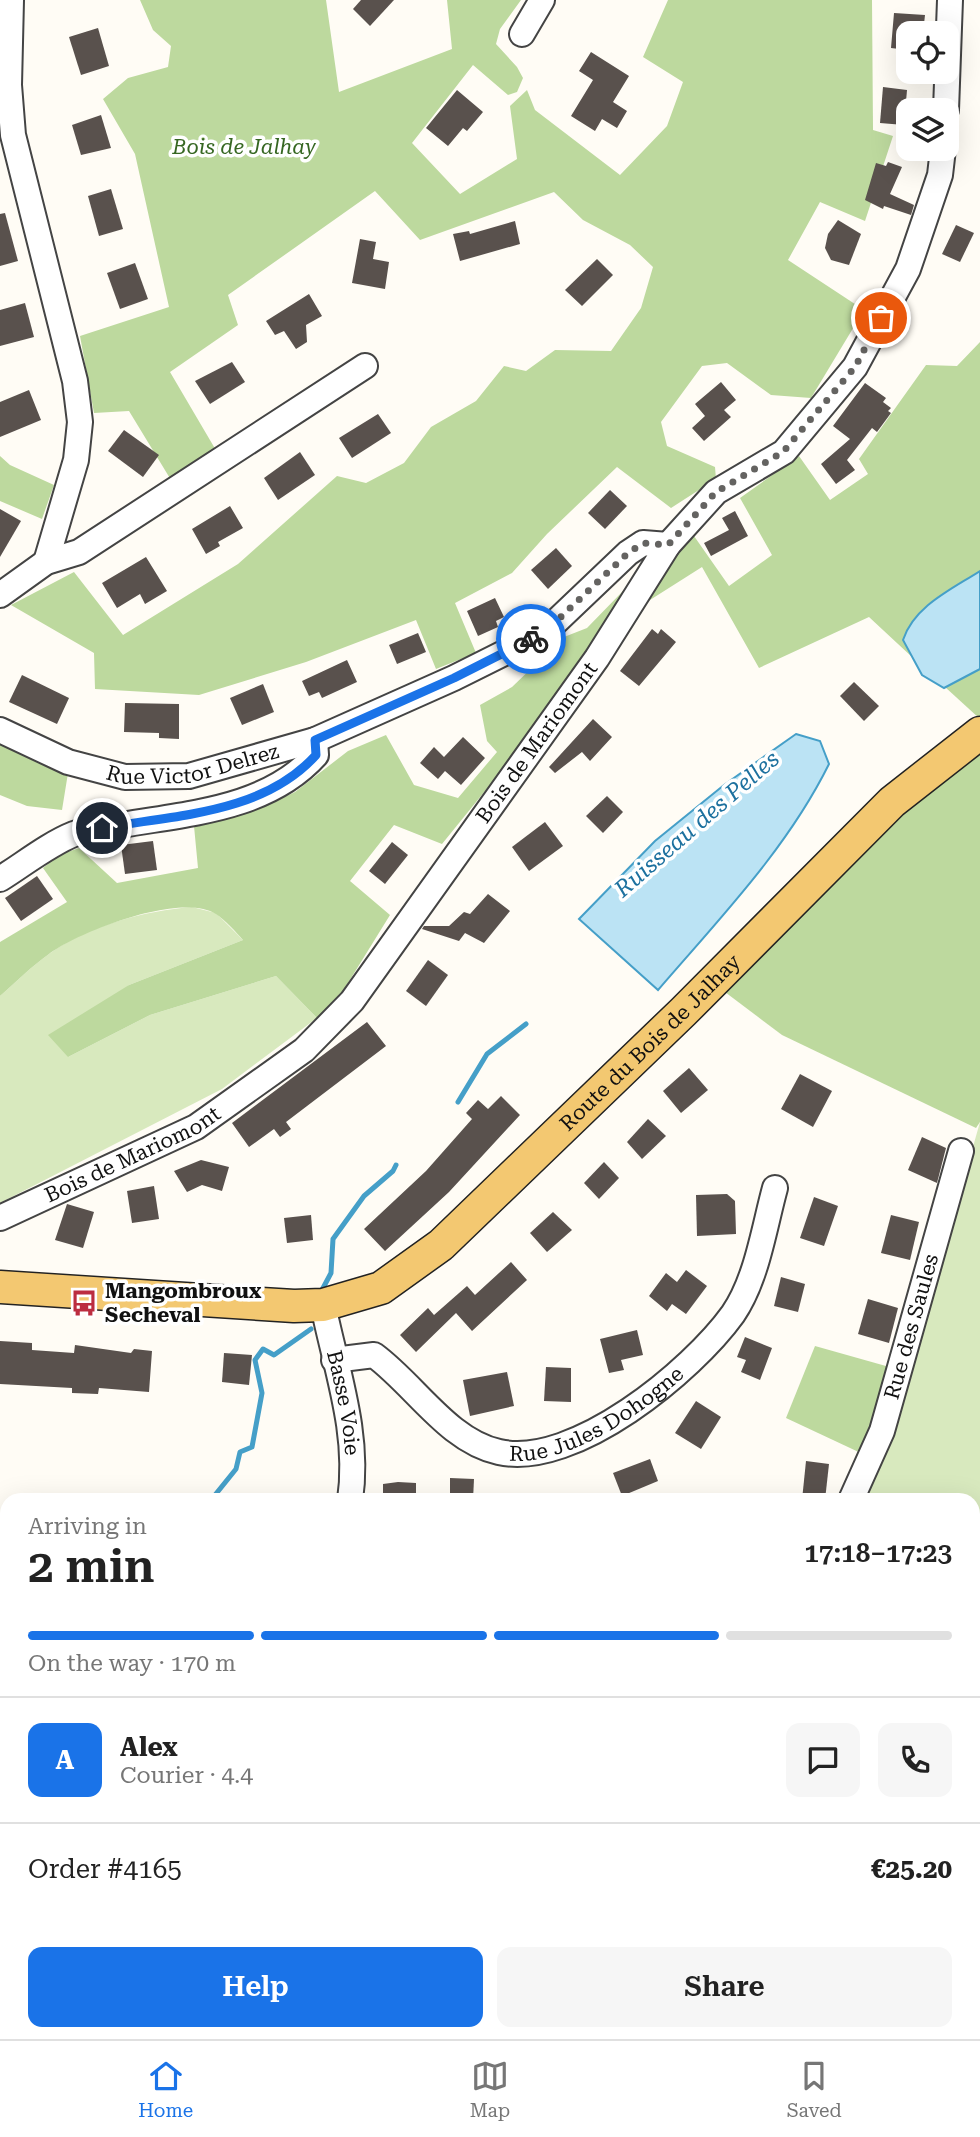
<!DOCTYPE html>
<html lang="en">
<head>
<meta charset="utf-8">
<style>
	body { margin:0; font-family:"Roboto Serif",serif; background:#f6f6f6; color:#222; height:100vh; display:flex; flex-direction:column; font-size:26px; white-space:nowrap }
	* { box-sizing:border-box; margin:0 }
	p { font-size:23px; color:#767676 }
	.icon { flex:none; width:38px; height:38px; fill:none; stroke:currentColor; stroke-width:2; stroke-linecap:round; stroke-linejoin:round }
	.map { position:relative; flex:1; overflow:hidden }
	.details { position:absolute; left:0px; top:1493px; width:980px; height:548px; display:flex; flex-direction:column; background:#fff; border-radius:21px 21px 0 0; box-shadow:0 7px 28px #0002 }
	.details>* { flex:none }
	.tools { position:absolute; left:896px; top:21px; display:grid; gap:14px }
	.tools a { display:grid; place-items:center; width:63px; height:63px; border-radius:14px; background:#fff; box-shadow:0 7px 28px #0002; font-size:35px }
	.pin { position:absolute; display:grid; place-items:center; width:60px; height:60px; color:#fff; margin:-30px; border:4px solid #fff; border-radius:50%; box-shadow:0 2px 7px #0007 }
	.courier { position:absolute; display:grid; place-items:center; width:70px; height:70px; margin:-35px; border:5px solid #1a73e8; border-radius:50%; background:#fff; color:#222; box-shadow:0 2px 9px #0007 }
	.headline em { font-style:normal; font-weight:600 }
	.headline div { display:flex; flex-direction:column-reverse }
	.headline { display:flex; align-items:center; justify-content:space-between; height:119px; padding:0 28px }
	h1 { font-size:46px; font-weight:600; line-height:52px }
	.bar { display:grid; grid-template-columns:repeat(4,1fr); gap:10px 7px; align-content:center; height:84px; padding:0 28px }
	.bar i { height:9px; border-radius:5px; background:#e0e0e0 }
	.bar .on { background:#1a73e8 }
	.bar p { grid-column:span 4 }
	.line { display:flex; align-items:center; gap:18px; padding:0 28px; border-top:2px solid #e0e0e0 }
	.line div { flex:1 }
	.round { display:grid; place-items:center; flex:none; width:74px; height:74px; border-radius:14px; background:#f6f6f6 }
	.button { display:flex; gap:14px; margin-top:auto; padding:14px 28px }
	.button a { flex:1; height:80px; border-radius:14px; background:#1a73e8; color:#fff; font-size:28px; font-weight:600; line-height:80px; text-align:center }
	.button a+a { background:#f6f6f6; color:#222 }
	.tab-bar { display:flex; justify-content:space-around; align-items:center; height:98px; border-top:2px solid #e0e0e0; background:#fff; font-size:19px; color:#767676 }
	.tab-bar a { display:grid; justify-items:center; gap:4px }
	.tab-bar .on { color:#1a73e8 }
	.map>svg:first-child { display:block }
</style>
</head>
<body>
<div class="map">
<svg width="980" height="2039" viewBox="0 0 980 2039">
	<rect width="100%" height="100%" fill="#fffcf5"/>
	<!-- green -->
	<g fill="#d8e9be">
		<path d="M192 907 216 913 243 940 129 985 68 1057 150 1015 276 976 317 1018 222 1089 0 1203V996C16 982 32 966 49 954 88 925 145 911 192 907Z"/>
		<path d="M980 1122V2039H932L942 2034H973V1500H864L942 1256Z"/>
	</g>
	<!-- forest -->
	<g fill="#bdd99e">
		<path d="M140 0H326L339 92 452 49 447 0H521L500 29 496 44 517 67 523 78 517 92 508 95 473 65 412 143 460 194 517 159 510 106 527 90 535 110 620 175 667 126 683 82 643 57 668 0H872L873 130 893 136 865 221 820 202 788 260 864 310 811 398 771 395 727 363 702 366 661 422 667 446 715 467 716 479 671 508 617 467 547 534 512 573 455 603 476 653 436 669 416 620 306 662 199 695 95 689 94 653 11 605 74 572 123 635 238 564 337 476 366 483 404 463 431 427 476 401 504 366 526 371 555 350 611 351 641 308 653 267 630 245 583 220 554 192 420 240 375 191 228 295 238 325 170 372 217 452 171 480 129 411 94 413 80 336 169 307 135 154 103 99 128 78 168 67 171 46 153 30Z"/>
		<path d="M980 342V571C952 589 914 606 903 640L912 657 869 617 759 668 702 567 609 626 515 754 442 844 394 825 350 881 390 915 343 991 317 1018 276 976 150 1015 68 1057 48 1035 129 985 243 940C236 932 225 920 216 914 181 892 80 931 49 954 32 966 16 982 0 996V942L67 902 43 868 59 855 79 848 117 883 198 868 194 826 272 803 295 792 348 751 386 735 414 785 458 798 497 752 487 741 480 705 512 687 564 637 587 628 657 556 694 536 729 586 772 555 740 498 799 456 830 500 868 474 859 459 926 365 957 366Z"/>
		<path d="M0 456 10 465 54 485 42 519 0 501Z"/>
		<path d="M980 669V719L945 687Z"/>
		<path d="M980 731V1122L976 1128 782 1035 713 983Z"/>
		<path d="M0 741 43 764 68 773 62 810 27 806 0 795Z"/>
		<path d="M815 1346 893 1368 865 1455 786 1418Z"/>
	</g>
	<!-- water -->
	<g fill="#bbe3f4" stroke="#459fc8" stroke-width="2">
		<path d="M980 571V669L944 688 922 675 903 640C914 606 952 589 980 571Z"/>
		<path d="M796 734 820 741 829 764C787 849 719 919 658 990L579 919 655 841 724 785Z"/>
	</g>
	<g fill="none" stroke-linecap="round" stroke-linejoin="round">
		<!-- stream -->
		<g stroke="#459fc8" stroke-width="5">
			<path d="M458 1102 487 1054 526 1024"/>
			<path d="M322 1290 331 1273 333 1239 364 1196 393 1171 396 1165"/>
			<path d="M211 1500 236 1469 240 1452 252 1447 262 1393 255 1360 263 1349 274 1355 311 1329"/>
			<path d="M0 1661 7 1653"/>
		</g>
	</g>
	<!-- building -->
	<g fill="#59514d">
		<path d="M361 0H394L370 26 353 9Z"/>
		<path d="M894 13 925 15 923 33H908V50L891 48Z"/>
		<path d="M98 28 109 66 81 75 69 37Z"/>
		<path d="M591 52 629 76 613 102 627 111 617 128 602 119 595 131 571 116 593 80 579 71Z"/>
		<path d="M883 87 907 90 904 125 880 123Z"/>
		<path d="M457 90 483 112 467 131 463 128 448 146 426 128Z"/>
		<path d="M101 115 111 148 81 155 72 125Z"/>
		<path d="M888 162 902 167 890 194 914 205 911 215 884 206 883 209 865 200 876 163 886 166Z"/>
		<path d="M111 189 123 229 99 236 88 196Z"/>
		<path d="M5 213 18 261 0 266V214Z"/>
		<path d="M838 220 861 234 849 265 831 260 825 248 828 234Z"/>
		<path d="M515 221 520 244 460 261 453 234 469 231 470 234Z"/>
		<path d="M956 225 974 233 960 262 942 254Z"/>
		<path d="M360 239 376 242 373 259 389 262 385 289 352 283Z"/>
		<path d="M597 259 613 275 582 306 565 290Z"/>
		<path d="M135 263 148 299 120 309 107 273Z"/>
		<path d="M309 294 322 316 306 325 307 342 296 349 284 331 275 335 266 321Z"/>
		<path d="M25 303 34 337 0 346V310Z"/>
		<path d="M232 362 245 382 210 404 195 381Z"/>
		<path d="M721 382 736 400 724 410 731 417 704 441 692 428 705 416 695 404Z"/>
		<path d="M865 383 886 398 883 402 891 408 888 411 891 413 877 432 872 428 847 460 855 470 836 484 821 464 850 439 833 426Z"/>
		<path d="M29 390 41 420 0 437V402Z"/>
		<path d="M378 414 391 433 352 458 339 438Z"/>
		<path d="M124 430 159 455 143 477 108 451Z"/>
		<path d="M300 452 315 475 278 500 264 478Z"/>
		<path d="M610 490 627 506 605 529 588 513Z"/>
		<path d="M230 506 243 528 218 542 220 546 206 554 192 529Z"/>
		<path d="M0 509 21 521 0 557Z"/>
		<path d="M735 511 748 536 711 556 704 543 729 530 722 518Z"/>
		<path d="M556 548 572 566 548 589 531 570Z"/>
		<path d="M146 557 167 591 145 604 140 594 117 608 102 583Z"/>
		<path d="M495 598 504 617 496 621 498 627 478 636 467 611Z"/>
		<path d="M652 629 658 634 661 629 676 642 639 686 620 671Z"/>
		<path d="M418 633 426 652 397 664 389 645Z"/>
		<path d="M347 660 357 682 322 698 319 692 309 696 302 681Z"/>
		<path d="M22 675 69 698 57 724 9 702Z"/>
		<path d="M854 682 879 706 864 721 840 696Z"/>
		<path d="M263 684 274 712 242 725 230 698Z"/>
		<path d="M125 703 179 704V739L159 738V733L124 732Z"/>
		<path d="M593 719 612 737 590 761 582 752 555 773 549 767Z"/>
		<path d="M463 737 485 758 461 785 445 771 438 779 420 763 434 747 444 757Z"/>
		<path d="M607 796 623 812 603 833 586 816Z"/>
		<path d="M545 822 563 846 529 871 512 847Z"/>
		<path d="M153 841 157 870 125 874 121 845Z"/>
		<path d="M392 842 408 855 385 884 369 871Z"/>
		<path d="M37 876 53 899 21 921 5 898Z"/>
		<path d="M488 894 510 911 484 943 465 933 459 941 422 929 424 926H449L464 912 470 914Z"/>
		<path d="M428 960 448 975 426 1006 406 991Z"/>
		<path d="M367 1022 386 1046 286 1122 291 1129 280 1137 274 1129 249 1147 232 1123Z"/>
		<path d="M689 1068 708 1090 681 1113 663 1091Z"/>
		<path d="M800 1074 832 1091 813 1127 781 1109Z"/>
		<path d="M501 1096 520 1115 449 1192 385 1251 364 1229 426 1171 472 1119 466 1113 478 1100 488 1109Z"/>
		<path d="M648 1119 666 1136 642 1159 627 1142Z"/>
		<path d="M922 1137 946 1148 937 1183 908 1170Z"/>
		<path d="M201 1160 229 1167 222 1191 202 1185 187 1192 174 1171Z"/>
		<path d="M604 1162 619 1178 599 1199 584 1183Z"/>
		<path d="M154 1186 159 1219 132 1223 127 1191Z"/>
		<path d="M727 1194 735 1201 736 1234 697 1236 696 1195Z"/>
		<path d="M814 1197 838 1206 824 1246 800 1238Z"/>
		<path d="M67 1204 94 1212 83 1248 55 1240Z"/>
		<path d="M553 1212 572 1230 547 1252 530 1233Z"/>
		<path d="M311 1215 313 1240 287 1243 284 1218Z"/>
		<path d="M891 1215 919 1222 910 1260 881 1253Z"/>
		<path d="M511 1262 527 1280 472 1331 456 1313 416 1352 400 1335 428 1308 434 1315 467 1286 475 1295Z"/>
		<path d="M686 1270 707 1286 686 1314 672 1304 667 1311 649 1296 666 1273 677 1282Z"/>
		<path d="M781 1277 805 1284 798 1312 774 1306Z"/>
		<path d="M868 1299 898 1308 889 1343 858 1334Z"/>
		<path d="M637 1330 643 1355 621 1360 624 1370 609 1373 600 1339Z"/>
		<path d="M745 1337 772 1348 760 1380 741 1372 746 1360 737 1357Z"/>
		<path d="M0 1341 32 1343V1350L74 1353 75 1345 131 1353 134 1349 152 1351 149 1392 99 1388 98 1394 72 1393V1388L0 1384Z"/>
		<path d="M224 1353 252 1355 249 1385 222 1382Z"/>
		<path d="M546 1367 571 1368V1402L544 1401Z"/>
		<path d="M507 1372 514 1406 470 1416 463 1380Z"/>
		<path d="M696 1401 721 1417 701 1449 675 1433Z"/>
		<path d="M650 1459 658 1481 622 1496 613 1473Z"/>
		<path d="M806 1461 829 1464 825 1500H802Z"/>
		<path d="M450 1478 474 1479 473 1500H450Z"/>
		<path d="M398 1482 416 1483V1500H383V1484Z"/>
	</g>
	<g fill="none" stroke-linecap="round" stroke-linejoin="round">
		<!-- minor casing -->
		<g stroke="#444" stroke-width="28">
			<g id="minor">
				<path d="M11 0 9 85 13 135 75 381 80 422 76 460 46 562"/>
				<path d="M522 34 542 0"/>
				<path d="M946 110 950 0"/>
				<path d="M0 595 46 562 79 552 365 366"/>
				<path id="s1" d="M0 730 68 762 125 777 189 776 315 740 454 678 544 633 628 553 643 543 668 545"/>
				<path d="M0 879C24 864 49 844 74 834 89 829 107 827 122 825 190 813 267 809 316 755L315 740"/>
				<path id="s2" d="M0 1218 196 1127 304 1050 352 1001 597 658 668 545 716 492 784 452 855 367 908 269 940 175 943 149"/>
				<path id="s3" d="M323 1305C336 1369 360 1434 350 1500"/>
				<path id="s4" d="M334 1360 374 1355C415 1385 448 1441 499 1452 574 1469 692 1371 733 1314 757 1279 764 1228 775 1188"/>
				<path id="s5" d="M851 1500 882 1431 961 1151"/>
				<path d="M0 2010 7 2004"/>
				<path d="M213 2034 215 2039"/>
				<path d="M471 2034 474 2039"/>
				<path d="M856 2034 865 2039"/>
				<path d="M642 2039 647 2034"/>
			</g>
		</g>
		<!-- major casing -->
		<g stroke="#222" stroke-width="35">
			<g id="major">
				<path id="s6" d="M0 1287 294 1306 323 1305 381 1288 441 1245 683 1012 892 802 980 733"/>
			</g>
		</g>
		<!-- minor -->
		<use href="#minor" stroke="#fff" stroke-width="24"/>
		<!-- major -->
		<use href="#major" stroke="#f3c871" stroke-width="32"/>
	</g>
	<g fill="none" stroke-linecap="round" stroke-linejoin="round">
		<!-- done -->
		<path stroke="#646361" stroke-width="7" stroke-dasharray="0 12.6" d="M531 639 544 633 628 553 643 543 668 545 716 492 783 452 855 367 881 318"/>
		<!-- route -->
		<path stroke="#1a73e8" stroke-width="9" d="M102 828C175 815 263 814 316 755L315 740 454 678 531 639"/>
	</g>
	<!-- icons -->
	<defs>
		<g id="bus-bare" transform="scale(2.1)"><path d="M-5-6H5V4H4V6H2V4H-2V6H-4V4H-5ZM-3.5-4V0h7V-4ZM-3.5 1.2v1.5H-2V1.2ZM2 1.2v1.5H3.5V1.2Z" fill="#bc2d40" stroke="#fff" stroke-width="2.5" paint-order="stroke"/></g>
	</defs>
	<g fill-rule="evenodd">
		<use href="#bus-bare" x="84" y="1303"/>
	</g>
	<g text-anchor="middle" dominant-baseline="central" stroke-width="7" stroke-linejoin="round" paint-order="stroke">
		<!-- park labels -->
		<g font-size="21" font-style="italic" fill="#366722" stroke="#fff">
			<text x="244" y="147">Bois de Jalhay</text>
		</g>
		<!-- street labels -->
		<g font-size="21" fill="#111" stroke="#fff">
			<text stroke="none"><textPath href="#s2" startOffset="735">Bois de Mariomont</textPath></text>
			<text stroke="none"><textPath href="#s1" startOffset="203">Rue Victor Delrez</textPath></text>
			<text stroke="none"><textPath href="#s6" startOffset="749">Route du Bois de Jalhay</textPath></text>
			<text stroke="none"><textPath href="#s2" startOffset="147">Bois de Mariomont</textPath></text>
			<text stroke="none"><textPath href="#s5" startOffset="184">Rue des Saules</textPath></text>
			<text stroke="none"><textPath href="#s3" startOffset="100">Basse Voie</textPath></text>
			<text stroke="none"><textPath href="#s4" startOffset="308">Rue Jules Dohogne</textPath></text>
		</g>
		<!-- poi labels -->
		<g font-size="21" font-weight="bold" fill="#111" stroke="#fff" text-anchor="start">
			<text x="105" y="1291">Mangombroux<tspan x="105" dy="24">Secheval</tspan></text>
		</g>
		<!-- water labels -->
		<g font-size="23" font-style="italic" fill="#1d719f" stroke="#fff">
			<text transform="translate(697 824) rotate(-41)">Ruisseau des Pelles</text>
		</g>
	</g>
</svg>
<div class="tools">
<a><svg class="icon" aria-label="locate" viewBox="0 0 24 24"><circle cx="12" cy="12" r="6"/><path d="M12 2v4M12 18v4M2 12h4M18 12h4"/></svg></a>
<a><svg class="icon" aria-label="layers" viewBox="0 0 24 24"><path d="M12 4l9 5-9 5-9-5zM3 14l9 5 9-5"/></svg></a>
</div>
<div class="pin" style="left:881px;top:318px;background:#ea580c"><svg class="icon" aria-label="bag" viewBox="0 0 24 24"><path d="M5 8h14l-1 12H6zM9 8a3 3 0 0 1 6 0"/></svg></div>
<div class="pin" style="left:102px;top:828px;background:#1f2937"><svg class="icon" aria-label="home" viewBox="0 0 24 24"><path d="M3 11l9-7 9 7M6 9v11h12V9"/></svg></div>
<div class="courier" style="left:531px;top:639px"><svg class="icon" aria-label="bike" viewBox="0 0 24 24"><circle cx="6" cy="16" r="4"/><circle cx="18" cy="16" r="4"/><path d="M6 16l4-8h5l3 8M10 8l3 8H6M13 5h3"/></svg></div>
<section class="details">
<div class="headline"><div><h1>2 min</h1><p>Arriving in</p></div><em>17:18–17:23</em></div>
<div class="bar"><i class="on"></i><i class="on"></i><i class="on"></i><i></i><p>On the way · 170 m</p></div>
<div class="line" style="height:126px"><b class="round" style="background:#1a73e8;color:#fff">A</b><div><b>Alex</b><p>Courier · 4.4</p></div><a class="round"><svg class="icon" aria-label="chat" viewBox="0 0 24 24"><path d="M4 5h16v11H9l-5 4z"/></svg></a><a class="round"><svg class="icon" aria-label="phone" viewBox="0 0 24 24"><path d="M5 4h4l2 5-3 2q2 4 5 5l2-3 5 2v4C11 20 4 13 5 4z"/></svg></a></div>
<div class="line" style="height:91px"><div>Order #4165</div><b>€25.20</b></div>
<div class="button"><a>Help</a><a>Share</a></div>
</section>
</div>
<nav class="tab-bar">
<a class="on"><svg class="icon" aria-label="home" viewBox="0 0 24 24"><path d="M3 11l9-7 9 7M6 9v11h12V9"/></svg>Home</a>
<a><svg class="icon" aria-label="map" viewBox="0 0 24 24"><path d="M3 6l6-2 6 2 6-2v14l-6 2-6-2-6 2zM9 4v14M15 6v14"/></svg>Map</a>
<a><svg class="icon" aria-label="saved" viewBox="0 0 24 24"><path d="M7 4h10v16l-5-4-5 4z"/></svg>Saved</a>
</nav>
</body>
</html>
